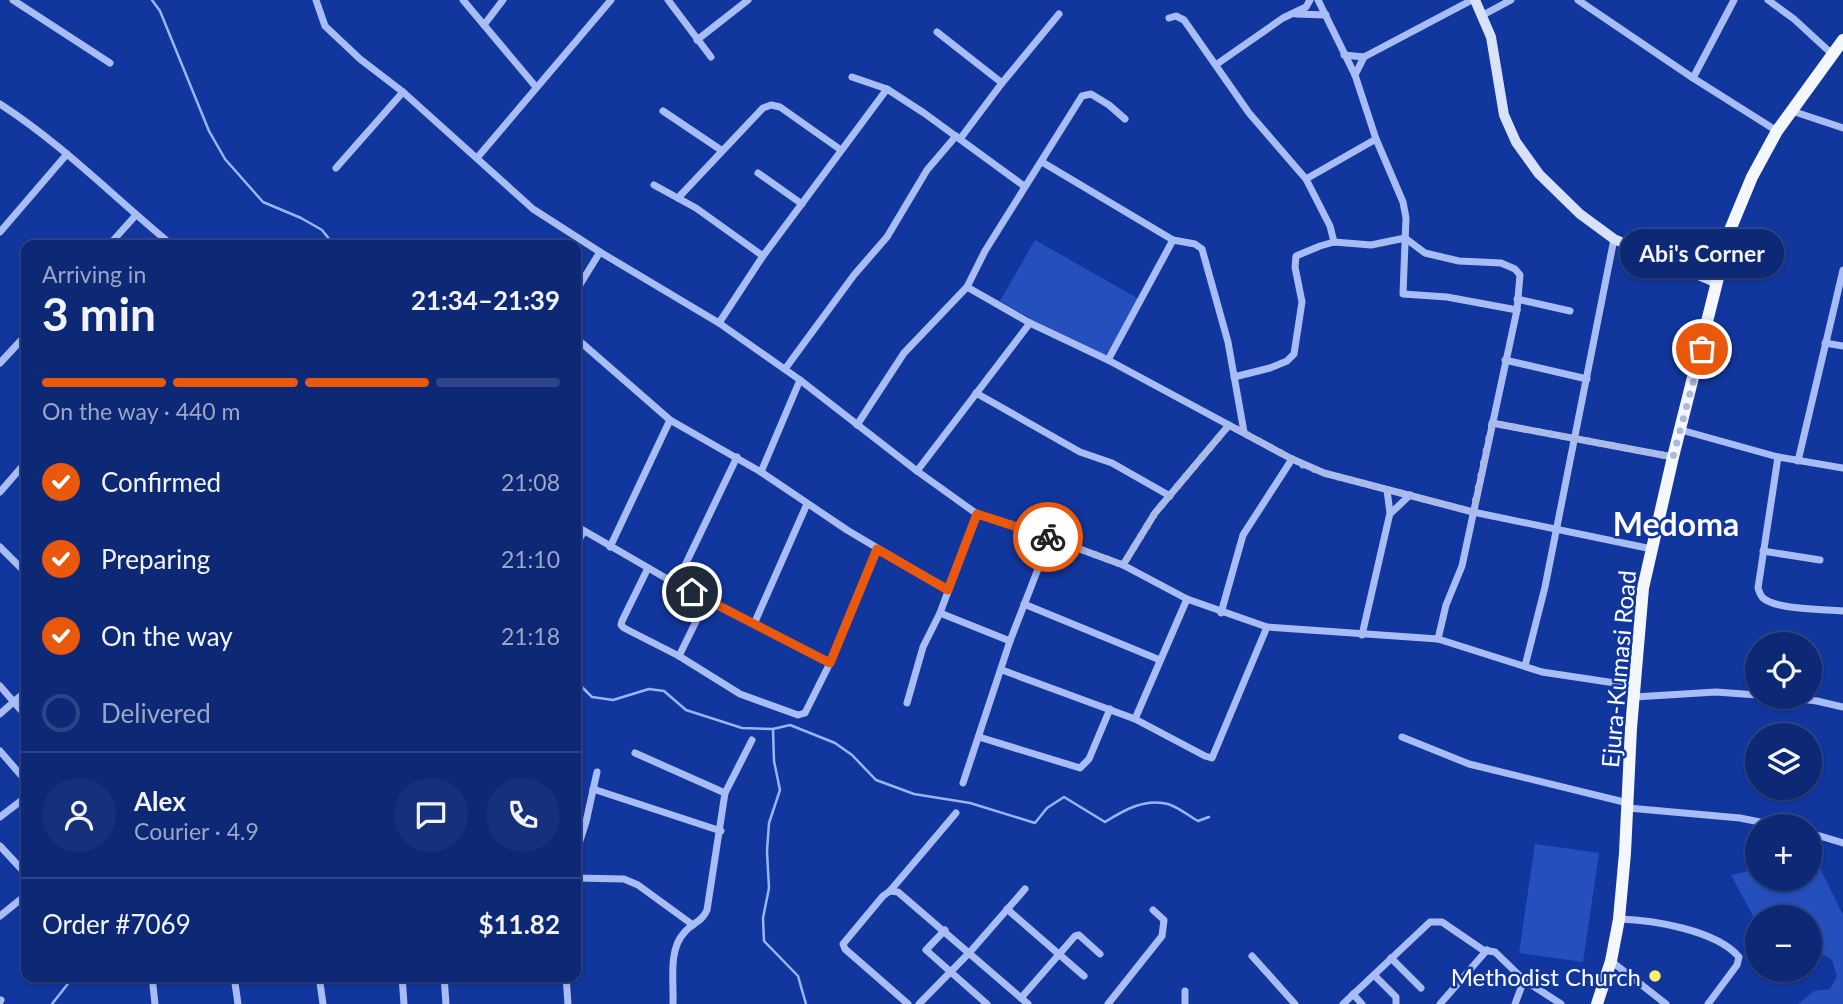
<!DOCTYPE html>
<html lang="en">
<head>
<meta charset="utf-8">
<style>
	body { margin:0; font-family:Lato,sans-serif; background:#16317b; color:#f1f3f6; height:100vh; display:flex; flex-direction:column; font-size:26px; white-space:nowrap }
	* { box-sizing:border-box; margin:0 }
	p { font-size:23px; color:#9aa6c5 }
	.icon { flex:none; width:38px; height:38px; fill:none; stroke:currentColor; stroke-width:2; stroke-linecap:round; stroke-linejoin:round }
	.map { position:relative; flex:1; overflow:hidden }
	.sheet { position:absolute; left:21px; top:240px; width:560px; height:742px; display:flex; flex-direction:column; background:#0d2976; border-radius:14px; box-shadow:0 2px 5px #0004,0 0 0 2px #2d4588 }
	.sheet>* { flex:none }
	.fabs { position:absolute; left:1745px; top:632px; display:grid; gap:14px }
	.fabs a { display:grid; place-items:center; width:77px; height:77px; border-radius:50%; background:#0d2976; box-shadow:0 2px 5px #0004,0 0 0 2px #2d4588; font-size:35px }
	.pin { position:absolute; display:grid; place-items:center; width:60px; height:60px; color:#fff; margin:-30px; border:4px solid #fff; border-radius:50%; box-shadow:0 2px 7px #0007 }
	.courier { position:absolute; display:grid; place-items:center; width:70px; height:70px; margin:-35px; border:5px solid #ea580c; border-radius:50%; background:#fff; color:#222; box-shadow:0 2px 9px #0007 }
	.bubble { position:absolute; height:49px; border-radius:24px; background:#0d2976; box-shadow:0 2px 5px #0004,0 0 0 2px #2d4588; font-size:23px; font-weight:700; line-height:49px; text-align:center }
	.overview em { font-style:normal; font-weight:700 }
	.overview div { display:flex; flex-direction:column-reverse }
	.overview { display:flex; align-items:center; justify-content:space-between; height:119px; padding:0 21px }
	h1 { font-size:46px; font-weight:700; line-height:52px }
	.bar { display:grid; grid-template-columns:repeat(4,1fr); gap:10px 7px; align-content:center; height:84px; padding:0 21px }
	.bar i { height:9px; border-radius:5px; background:#2d4588 }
	.bar .selected { background:#ea580c }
	.bar p { grid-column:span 4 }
	.line { display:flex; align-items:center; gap:18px; padding:0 21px; border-top:2px solid #2d4588 }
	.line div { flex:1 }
	.round { display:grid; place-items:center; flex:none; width:74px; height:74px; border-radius:37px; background:#16317b }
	ol { padding:0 21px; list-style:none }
	li { display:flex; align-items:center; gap:21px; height:77px }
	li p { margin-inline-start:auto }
	li .icon { padding:7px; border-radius:50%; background:#ea580c; color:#fff; stroke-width:4 }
	li:last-child { color:#9aa6c5 }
	li i { width:38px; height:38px; border:4px solid #2d4588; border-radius:50% }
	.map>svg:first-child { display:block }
</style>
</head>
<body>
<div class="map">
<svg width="1843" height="1004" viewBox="0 0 1843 1004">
	<rect width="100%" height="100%" fill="#11379e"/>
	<!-- grass -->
	<g fill="#244fbc">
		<path d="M1035 240 1139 299 1103 360 1000 301Z"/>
		<path d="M1535 844 1599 853 1583 962 1519 953Z"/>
		<path d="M1815 858 1843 915V1004H1798L1814 991 1830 989 1837 976 1832 960 1810 947V917H1757V923L1731 875 1757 869V878H1810V859Z"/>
	</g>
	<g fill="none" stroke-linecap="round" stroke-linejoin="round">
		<!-- stream -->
		<g stroke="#99b5f8" stroke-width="2.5">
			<path d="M152 0 160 11 209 131 225 159 263 202 301 218 322 230 334 245"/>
			<path d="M576 658 582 687 592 697 613 700 649 689 664 691 686 710 742 728 773 729 790 725 835 743 852 755 876 780 914 794 970 803 1035 823 1047 808 1064 797 1105 822C1124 810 1145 798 1168 804 1178 807 1189 816 1198 821L1209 817"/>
			<path d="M773 729 774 761 780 790 769 823 767 851 769 888 763 918 764 941 798 976 806 1004"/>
			<path d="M52 1004 74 976"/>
		</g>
		<!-- street -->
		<g stroke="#a8bdf5" stroke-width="7">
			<path d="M13 0 110 63"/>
			<path d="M316 0 325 26 360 59 403 92 533 209 600 252 719 323 800 380 917 471 977 514 1050 538 1123 565 1187 599 1267 627 1438 639 1542 672 1635 686"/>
			<path d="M463 0 536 87"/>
			<path d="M668 0 711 57"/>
			<path d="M1318 0 1355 75 1376 139 1403 202 1406 218 1403 294 1447 297 1517 310"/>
			<path d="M1578 0 1693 78"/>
			<path d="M1734 0 1693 78 1777 131"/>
			<path d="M1768 0 1794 19 1832 54"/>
			<path d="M1296 14 1326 15"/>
			<path d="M1483 15 1511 0"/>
			<path d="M1169 18 1176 16 1184 20 1249 113 1306 179 1330 226 1334 242"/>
			<path d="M484 25 503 0"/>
			<path d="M937 32 1002 83"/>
			<path d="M697 40 748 0"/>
			<path d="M1344 55 1364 57 1472 0"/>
			<path d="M1217 64 1283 18 1306 7 1310 0"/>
			<path d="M1355 75 1364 57"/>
			<path d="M852 77 887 89 924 113 1024 186"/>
			<path d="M0 104C62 144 115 198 172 245"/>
			<path d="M663 111 721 150"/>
			<path d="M1792 111 1843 128"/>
			<path d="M960 139 1002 83 1059 14"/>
			<path d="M477 158 611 0"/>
			<path d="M1042 162 1173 240 1195 244 1202 249 1228 342 1244 432"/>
			<path d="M336 168 403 92"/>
			<path d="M758 173 802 204"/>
			<path d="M1306 179 1376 139"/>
			<path d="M654 185 696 208 763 256"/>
			<path d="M678 198 763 108 771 105 780 107 841 150"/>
			<path d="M0 232 67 154"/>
			<path d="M1405 238 1425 253 1459 261 1501 263 1515 269 1520 275 1517 310 1462 566 1446 605 1438 639"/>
			<path d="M109 245 136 215"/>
			<path d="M967 287 1030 323 1108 360 1292 459 1324 473 1473 512 1652 549"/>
			<path d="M576 291 600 252"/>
			<path d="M1517 299 1570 311"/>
			<path d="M719 323 763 256 887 89"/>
			<path d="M576 338 670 420 761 472 847 530 948 590"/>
			<path d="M1825 343 1843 346"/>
			<path d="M1108 360 1173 240"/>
			<path d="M1505 360 1587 379"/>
			<path d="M0 363 26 335"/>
			<path d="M785 369 854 275 887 237 927 170 956 136"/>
			<path d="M1234 377 1270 368 1287 361 1294 354 1302 302 1295 267 1296 256 1320 246 1334 242 1371 245 1405 238"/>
			<path d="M976 393 1080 452 1112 463 1170 496"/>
			<path d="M1492 423 1673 457"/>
			<path d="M857 425 904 353 967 287 985 251 1082 96 1091 94 1109 105 1125 119"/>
			<path d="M1681 430 1778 457 1843 468"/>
			<path d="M576 444 577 446"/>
			<path d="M1778 457 1758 588C1759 591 1760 595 1763 598 1777 610 1824 609 1843 611"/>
			<path d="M1798 461 1843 270"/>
			<path d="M917 471 1030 323"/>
			<path d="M761 472 800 380"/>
			<path d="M0 492 26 462"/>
			<path d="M1391 513 1410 495"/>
			<path d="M576 526 676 584 830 663"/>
			<path d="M576 545 584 531"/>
			<path d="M0 547 26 573"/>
			<path d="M610 547 670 420"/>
			<path d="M1763 551 1820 560"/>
			<path d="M1123 565 1155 513 1229 425"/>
			<path d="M648 568 622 621 621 625 624 628 679 656 740 694 798 715 805 713 830 663 877 549"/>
			<path d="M676 584 737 457"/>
			<path d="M1024 604 1160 660"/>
			<path d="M940 613 1010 641"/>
			<path d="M1221 613 1243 535 1292 459"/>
			<path d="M754 624 807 504"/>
			<path d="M1362 635 1390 513 1387 490"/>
			<path d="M679 656 707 599"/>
			<path d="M1525 666 1545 587 1614 239"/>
			<path d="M1002 670 1135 719 1205 756 1212 758 1267 627"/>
			<path d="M0 686 26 716"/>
			<path d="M1770 696 1817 701 1843 707"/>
			<path d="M1634 697 1716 692 1757 695"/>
			<path d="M907 703 923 647 940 613 977 514"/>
			<path d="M0 714 26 691"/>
			<path d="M1135 719 1187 599"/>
			<path d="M979 737 1080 768 1089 759 1110 709"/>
			<path d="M1402 737 1469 764 1628 803"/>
			<path d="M0 751 26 781"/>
			<path d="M635 753 725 793 707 910C702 922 692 923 684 933 668 950 674 982 673 1004"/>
			<path d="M963 783 1010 641 1050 538"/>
			<path d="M593 789 721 831"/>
			<path d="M725 793 752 740"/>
			<path d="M1628 808 1740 818 1780 826"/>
			<path d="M0 817 26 797"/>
			<path d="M1810 833 1843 843"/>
			<path d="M0 846 26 874"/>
			<path d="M576 853 586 822 597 772"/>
			<path d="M576 878 624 879 638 885 693 925"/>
			<path d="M890 891 956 813"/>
			<path d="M1007 909 1084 976"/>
			<path d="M0 916 26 895"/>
			<path d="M1619 919C1653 920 1716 930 1739 957L1737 965 1708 1004"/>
			<path d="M945 930 926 950 987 1004"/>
			<path d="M1252 956 1295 1004"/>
			<path d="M1391 958 1421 988"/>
			<path d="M1611 961 1666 1004"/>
			<path d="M1374 975 1396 997V1004"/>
			<path d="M152 976 155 1004"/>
			<path d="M234 976 238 1004"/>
			<path d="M319 976 323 1004"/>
			<path d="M402 976 404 1004"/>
			<path d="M444 976 446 1004"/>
			<path d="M566 976 568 1004"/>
			<path d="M1185 991V1004"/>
			<path d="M1353 994 1362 1004"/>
			<path d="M1021 998 1075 936 1079 935 1100 954"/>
			<path d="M0 1002 1 1000"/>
			<path d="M908 1004 845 949 843 944 883 896 890 891 898 892 1028 1004"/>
			<path d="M919 1004 970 952 1025 889"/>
			<path d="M1108 1004 1162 936 1164 920 1153 910"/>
			<path d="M1343 1004 1430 922H1442L1483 950 1495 952 1524 980 1561 1004"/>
			<path d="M1440 1004 1487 950"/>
			<path d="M1515 1004 1524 980"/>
		</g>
		<!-- secondary -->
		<path stroke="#d8e2fd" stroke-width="10" d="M1475 0 1491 37 1504 115 1516 142 1539 174 1580 214 1614 239 1717 283"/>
		<!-- primary -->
		<path stroke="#f5f7ff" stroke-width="12" d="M1597 1004 1611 961 1619 919 1625 853 1631 728 1643 588 1673 457 1730 230 1752 177 1777 131 1843 40"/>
	</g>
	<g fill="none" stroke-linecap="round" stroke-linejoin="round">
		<!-- done -->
		<path stroke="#acb9dd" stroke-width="7" stroke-dasharray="0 12.6" d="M1048 537 1123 565 1155 513 1229 425 1305 466 1324 473 1473 512 1492 423 1673 457 1702 349"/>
		<!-- route -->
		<path stroke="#ea580c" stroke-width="9" d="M692 592 830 663 877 549 948 590 977 514 1048 537"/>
	</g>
	<!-- markers -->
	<circle fill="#ffed6b" stroke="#11379e" stroke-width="2.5" cx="1655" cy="976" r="7"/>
	<g text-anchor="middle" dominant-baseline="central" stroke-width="5" stroke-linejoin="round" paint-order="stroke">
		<!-- street labels -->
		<g font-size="24" fill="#fff" stroke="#11379e">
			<text transform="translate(1618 669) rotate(-85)">Ejura-Kumasi Road</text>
		</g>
		<!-- poi labels -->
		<g font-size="24" fill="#fff" stroke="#11379e" text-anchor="end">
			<text x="1641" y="976">Methodist Church</text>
		</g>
		<!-- district labels -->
		<g font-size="32" font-weight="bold" fill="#fff" stroke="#11379e">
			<text x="1676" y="523">Medoma</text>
		</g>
	</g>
</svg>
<div class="fabs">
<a><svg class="icon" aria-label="locate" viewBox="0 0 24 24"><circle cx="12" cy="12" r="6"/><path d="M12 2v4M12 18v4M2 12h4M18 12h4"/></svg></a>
<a><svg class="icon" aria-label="layers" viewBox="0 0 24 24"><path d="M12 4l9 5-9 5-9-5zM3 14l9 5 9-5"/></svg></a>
<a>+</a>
<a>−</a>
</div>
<div class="pin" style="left:1702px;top:349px;background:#ea580c"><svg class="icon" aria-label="bag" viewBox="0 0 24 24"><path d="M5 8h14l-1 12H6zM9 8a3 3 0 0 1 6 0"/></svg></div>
<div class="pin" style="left:692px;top:592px;background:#1f2937"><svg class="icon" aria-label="home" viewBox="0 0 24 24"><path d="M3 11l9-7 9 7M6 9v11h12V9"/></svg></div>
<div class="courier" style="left:1048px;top:537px"><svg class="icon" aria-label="bike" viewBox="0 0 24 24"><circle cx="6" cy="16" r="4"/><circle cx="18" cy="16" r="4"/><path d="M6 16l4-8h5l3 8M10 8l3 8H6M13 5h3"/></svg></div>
<div class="bubble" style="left:1620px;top:229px;width:164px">Abi's Corner</div>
<section class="sheet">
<div class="overview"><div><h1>3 min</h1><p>Arriving in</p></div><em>21:34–21:39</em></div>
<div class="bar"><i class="selected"></i><i class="selected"></i><i class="selected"></i><i></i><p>On the way · 440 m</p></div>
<ol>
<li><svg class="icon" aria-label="check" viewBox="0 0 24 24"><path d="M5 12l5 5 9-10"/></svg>Confirmed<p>21:08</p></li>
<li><svg class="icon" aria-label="check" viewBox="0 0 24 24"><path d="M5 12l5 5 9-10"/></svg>Preparing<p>21:10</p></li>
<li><svg class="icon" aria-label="check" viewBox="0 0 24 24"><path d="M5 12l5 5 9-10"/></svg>On the way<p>21:18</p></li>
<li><i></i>Delivered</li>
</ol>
<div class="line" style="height:126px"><a class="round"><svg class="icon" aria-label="person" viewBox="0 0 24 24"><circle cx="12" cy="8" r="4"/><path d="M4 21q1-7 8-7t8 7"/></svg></a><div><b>Alex</b><p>Courier · 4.9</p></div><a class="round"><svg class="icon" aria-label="chat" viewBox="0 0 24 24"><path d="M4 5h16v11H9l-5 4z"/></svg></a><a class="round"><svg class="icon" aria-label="phone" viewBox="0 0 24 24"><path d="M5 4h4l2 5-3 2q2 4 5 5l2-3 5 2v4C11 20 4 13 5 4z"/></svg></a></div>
<div class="line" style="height:91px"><div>Order #7069</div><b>$11.82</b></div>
</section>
</div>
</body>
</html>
